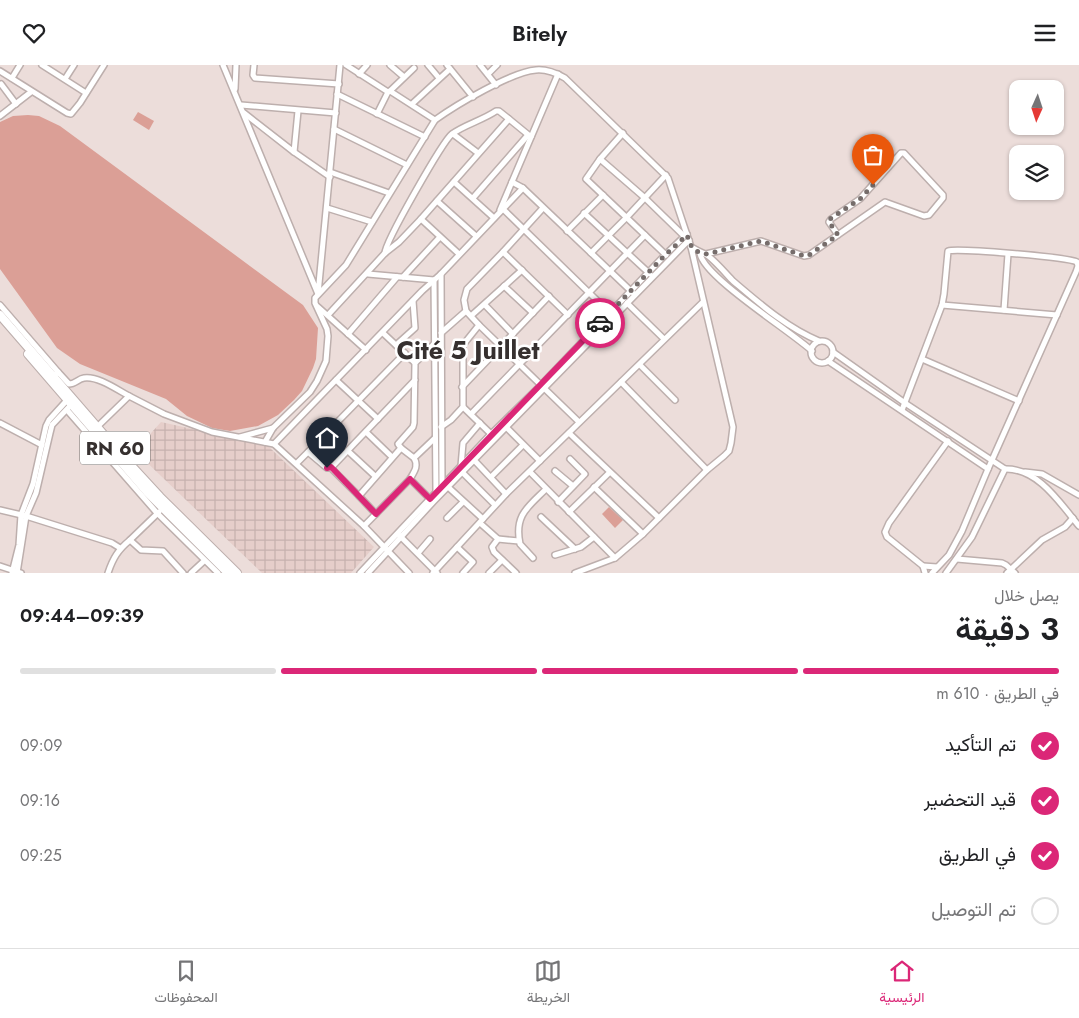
<!DOCTYPE html>
<html lang="ar">
<head>
<meta charset="utf-8">
<style>
	body { margin:0; font-family:Jost,Vazirmatn,sans-serif; background:#f2f2f2; color:#202124; direction:rtl; height:100vh; display:flex; flex-direction:column; font-size:19px; white-space:nowrap }
	* { box-sizing:border-box; margin:0 }
	p { font-size:16px; color:#757577 }
	.icon { flex:none; width:28px; height:28px; fill:none; stroke:currentColor; stroke-width:2; stroke-linecap:round; stroke-linejoin:round }
	.map { position:relative; height:508px; overflow:hidden; direction:ltr }
	.details { display:flex; flex-direction:column; background:#fff; flex:1 }
	.details>* { flex:none }
	.needle { width:32px; rotate:183deg }
	.tools { position:absolute; left:1009px; top:15px; display:grid; gap:10px }
	.tools a { display:grid; place-items:center; width:55px; height:55px; border-radius:10px; background:#fff; box-shadow:0 1px 4px #0004; font-size:25px }
	.pin { position:absolute; display:grid; place-items:center; width:42px; height:42px; color:#fff; margin:-51px -21px; border-radius:50% 50% 50% 0; rotate:-45deg; box-shadow:0 0 5px #0007 }
	.pin .icon { rotate:45deg }
	.courier { position:absolute; display:grid; place-items:center; width:50px; height:50px; margin:-25px; border:4px solid #db2777; border-radius:50%; background:#fff; color:#222; box-shadow:0 1px 6px #0007 }
	.overview em { font-style:normal; font-weight:600 }
	.overview div { display:flex; flex-direction:column-reverse }
	.overview { display:flex; align-items:center; justify-content:space-between; height:85px; padding:0 20px }
	h1 { font-size:32px; font-weight:600; line-height:38px }
	.bar { display:grid; grid-template-columns:repeat(4,1fr); gap:8px 5px; align-content:center; height:60px; padding:0 20px }
	.bar i { height:6px; border-radius:4px; background:#e0e0e0 }
	.bar .active { background:#db2777 }
	.bar p { grid-column:span 4 }
	ol { padding:0 20px; list-style:none }
	li { display:flex; align-items:center; gap:15px; height:55px }
	li p { margin-inline-start:auto }
	li .icon { padding:5px; border-radius:50%; background:#db2777; color:#fff; stroke-width:4 }
	li:last-child { color:#757577 }
	li i { width:28px; height:28px; border:2px solid #e0e0e0; border-radius:50% }
	header { display:flex; justify-content:space-between; align-items:center; height:65px; padding:0 20px; background:#fff; font-size:22px; font-weight:600 }
	.tabs { display:flex; justify-content:space-around; align-items:center; height:70px; border-top:1px solid #e0e0e0; background:#fff; font-size:14px; color:#757577 }
	.tabs a { display:grid; justify-items:center; gap:2px }
	.tabs .active { color:#db2777 }
	.map>svg:first-child { display:block }
</style>
</head>
<body>
<header><svg class="icon" aria-label="menu" viewBox="0 0 24 24"><path d="M4 6h16M4 12h16M4 18h16"/></svg>Bitely<svg class="icon" aria-label="heart" viewBox="0 0 24 24"><path d="M12 20l-8-8c-3-5 5-10 8-4 3-6 11-1 8 4z"/></svg></header>
<div class="map">
<svg width="1079" height="508" viewBox="0 0 1079 508">
	<defs>
		<pattern id="industrial-grid" width="8" height="8" patternUnits="userSpaceOnUse" patternTransform="scale(1.25)"><rect width="8" height="8" fill="#e6ceca"/><path d="M0 4h8M4 0v8" fill="none" stroke="#c6b1ae"/></pattern>
	</defs>
	<rect width="100%" height="100%" fill="#ecddda"/>
	<!-- industrial -->
	<path fill="url(#industrial-grid)" d="M161 357 268 381 374 482 351 508H262L135 386Z"/>
	<!-- park -->
	<g fill="#db9f96">
		<path d="M138 47 154 56 149 65 133 55Z"/>
		<path d="M28 50 39 51 60 61 303 240 318 263 316 294 313 303 302 326 294 335 278 350 258 361 230 366 212 363 187 351 166 334 80 299 57 283 0 204V57L13 51Z"/>
		<path d="M609 442 623 455 615 463 602 449Z"/>
	</g>
	<g fill="none" stroke-linecap="round" stroke-linejoin="round">
		<!-- street casing -->
		<g stroke="#bdafad" stroke-width="8">
			<g id="street">
				<path d="M42 0 86 28"/>
				<path d="M223 0 318 229 340 0"/>
				<path d="M254 0 253 10 255 13 339 19"/>
				<path d="M346 0 388 27 390 26 435 55"/>
				<path d="M390 0 404 12"/>
				<path d="M428 0 439 13"/>
				<path d="M447 0 473 32"/>
				<path d="M480 0 496 20"/>
				<path d="M0 6 67 48 71 49 80 38 104 0"/>
				<path d="M359 9 367 0"/>
				<path d="M488 9 497 0"/>
				<path d="M12 13 20 0"/>
				<path d="M65 14 74 0"/>
				<path d="M1 19 16 39"/>
				<path d="M235 24 236 0"/>
				<path d="M390 26 414 3"/>
				<path d="M337 29 425 72"/>
				<path d="M412 39 450 4"/>
				<path d="M241 40 336 48"/>
				<path d="M244 48 294 87 330 112"/>
				<path d="M377 49 388 27"/>
				<path d="M0 51 31 27"/>
				<path d="M334 64 407 100"/>
				<path d="M623 68 600 94 586 114 666 190"/>
				<path d="M453 69 478 88"/>
				<path d="M294 87 298 46"/>
				<path d="M600 94 645 133 684 171"/>
				<path d="M330 107 389 128"/>
				<path d="M454 117 494 153"/>
				<path d="M512 117 523 123 633 228"/>
				<path d="M473 133 528 70"/>
				<path d="M437 136 476 171"/>
				<path d="M327 143 372 157"/>
				<path d="M503 144 612 250"/>
				<path d="M500 145 558 9"/>
				<path d="M584 148 650 209"/>
				<path d="M421 154 459 189"/>
				<path d="M567 166 603 130"/>
				<path d="M691 182C696 185 700 187 705 189 712 192 727 210 733 216 759 238 787 263 819 276"/>
				<path d="M503 187 568 250"/>
				<path d="M385 188C385 177 443 76 452 69 464 60 483 55 496 46H499L509 54"/>
				<path d="M591 188 627 152 666 110"/>
				<path d="M700 188C702 211 792 267 812 286"/>
				<path d="M706 189 761 176 804 191 809 190 885 137 924 151 929 150 943 133V130L904 88H901L860 134 831 154 829 157 838 170"/>
				<path d="M368 209 434 215"/>
				<path d="M441 209 442 422"/>
				<path d="M403 212 440 172"/>
				<path d="M434 215 436 427"/>
				<path d="M504 221 533 248"/>
				<path d="M627 238 664 274"/>
				<path d="M0 240 58 307"/>
				<path d="M485 240 513 269"/>
				<path d="M942 240 1057 250"/>
				<path d="M318 242 366 285"/>
				<path d="M1004 245 1008 189"/>
				<path d="M466 246 464 235 467 224 503 187 543 143"/>
				<path d="M328 250 385 188 399 177 421 154 509 54 531 72"/>
				<path d="M472 250 522 205"/>
				<path d="M479 260 579 357"/>
				<path d="M383 268 415 298"/>
				<path d="M348 269 397 212"/>
				<circle cx="822" cy="287" r="11"/>
				<path d="M396 280 415 263 413 236"/>
				<path d="M833 287 905 338 1005 404 972 472 946 508"/>
				<path d="M922 294 1019 336"/>
				<path d="M828 296 988 404"/>
				<path d="M640 300 675 335"/>
				<path d="M56 309 58 307 69 319C75 319 78 314 84 313 98 311 116 324 129 331"/>
				<path d="M336 315 378 354"/>
				<path d="M621 317 707 405"/>
				<path d="M462 322 549 231"/>
				<path d="M463 342 491 369"/>
				<path d="M67 345 157 448 218 508"/>
				<path d="M902 345 942 240 944 229 948 186C957 183 1067 192 1077 197L1078 201 1076 207 988 404 962 466 949 490 932 508"/>
				<path d="M471 349 645 170"/>
				<path d="M0 358 42 380"/>
				<path d="M505 361 540 396"/>
				<path d="M441 362 451 355 463 342V280L479 260 466 246 441 268"/>
				<path d="M95 364 129 331 164 349 212 367 274 379 364 461 409 508"/>
				<path d="M366 367 392 392"/>
				<path d="M569 368 659 453"/>
				<path d="M240 372 273 363"/>
				<path d="M265 377 273 363 310 327 317 316 326 296 328 271 327 264 315 238V233L346 200 435 55C456 40 511 7 536 5 546 4 556 8 565 13L668 113 691 182 733 362 731 378 729 386 724 391 707 405 643 469 615 493 575 508"/>
				<path d="M274 379 422 226 441 209 523 123"/>
				<path d="M348 386 375 411"/>
				<path d="M308 387 405 288"/>
				<path d="M414 393 401 383 398 379 413 362 414 358 415 298 434 279"/>
				<path d="M474 395 506 429"/>
				<path d="M297 398 308 387 327 403H331L415 315"/>
				<path d="M461 401 463 378 480 358"/>
				<path d="M331 403 359 431"/>
				<path d="M1005 404C1038 403 1060 438 1079 461"/>
				<path d="M461 406 495 440"/>
				<path d="M555 406 573 421"/>
				<path d="M530 407 615 493"/>
				<path d="M1025 407 1042 409 1079 430"/>
				<path d="M491 412 523 380"/>
				<path d="M447 421 483 454"/>
				<path d="M594 422 643 469"/>
				<path d="M431 435 410 414C414 407 419 401 414 393L435 373"/>
				<path d="M558 437 585 409 570 394"/>
				<path d="M0 445 26 451 112 478 120 483"/>
				<path d="M569 447 609 408"/>
				<path d="M376 449 359 431 401 383"/>
				<path d="M541 452 575 484"/>
				<path d="M447 453 463 437"/>
				<path d="M480 458 498 474 492 482 494 487 516 508"/>
				<path d="M364 461 410 414"/>
				<path d="M399 470 437 508"/>
				<path d="M498 474 519 476"/>
				<path d="M130 475 159 447"/>
				<path d="M457 482 473 497 463 508"/>
				<path d="M418 488 430 474"/>
				<path d="M555 490 581 482 594 472"/>
				<path d="M533 493 520 479C514 450 528 442 546 424"/>
				<path d="M957 494 1002 498 1006 500 1015 508"/>
				<path d="M0 501 21 508"/>
				<path d="M923 501 937 502"/>
				<path d="M12 508 19 480 21 450 33 419 46 361 49 355 69 333"/>
				<path d="M17 508 26 451 36 428 50 368 52 360 69 342"/>
				<path d="M108 508C113 493 118 485 130 475L141 485 163 486 183 508"/>
				<path d="M191 508 204 496"/>
				<path d="M360 508 491 369 541 320 665 190 687 169"/>
				<path d="M368 508 433 437 689 175"/>
				<path d="M433 508 506 429 703 237"/>
				<path d="M489 508 502 495"/>
				<path d="M925 508 923 501 887 472 885 467 889 458 948 376"/>
				<path d="M1007 508 1042 475 1065 462 1073 453"/>
			</g>
		</g>
		<!-- primary casing -->
		<g stroke="#bdafad" stroke-width="10">
			<g id="primary">
				<path d="M0 250 124 393 160 432 237 508"/>
				<path d="M28 289 147 427 228 508"/>
			</g>
		</g>
		<!-- street -->
		<use href="#street" stroke="#fff" stroke-width="5"/>
		<!-- primary -->
		<use href="#primary" stroke="#fff" stroke-width="8"/>
	</g>
	<g fill="none" stroke-linecap="round" stroke-linejoin="round">
		<!-- done -->
		<path stroke="#766d6b" stroke-width="5" stroke-dasharray="0 9" d="M600 258 665 190 687 170C691 182 692 186 706 189L761 176 804 191 809 190 838 170 829 157 830 154 860 134 873 120"/>
		<!-- route -->
		<path stroke="#db2777" stroke-width="6" d="M327 403 331 402 334 405 376 449 410 414 430 434 600 258"/>
	</g>
	<g text-anchor="middle" dominant-baseline="central" stroke-width="5" stroke-linejoin="round" paint-order="stroke">
		<!-- shield labels -->
		<rect fill="#fff" stroke="#726e6d" stroke-width="1" x="80" y="366.5" width="70" height="33" rx="4"/>
		<g font-size="19" font-weight="bold" fill="#36302f">
			<text x="115" y="383">RN 60</text>
		</g>
		<!-- district labels -->
		<g font-size="25" font-weight="bold" fill="#36302f" stroke="#fff">
			<text x="468" y="285">Cité 5 Juillet</text>
		</g>
	</g>
</svg>
<div class="tools">
<a><svg class="needle" viewBox="-14 -14 28 28"><path d="M0-13l5 13h-10z" fill="#e53935"/><path d="M0 13l5-13h-10z" fill="#757577"/></svg></a>
<a><svg class="icon" aria-label="layers" viewBox="0 0 24 24"><path d="M12 4l9 5-9 5-9-5zM3 14l9 5 9-5"/></svg></a>
</div>
<div class="pin" style="left:873px;top:120px;background:#ea580c"><svg class="icon" aria-label="bag" viewBox="0 0 24 24"><path d="M5 8h14l-1 12H6zM9 8a3 3 0 0 1 6 0"/></svg></div>
<div class="pin" style="left:327px;top:403px;background:#1f2937"><svg class="icon" aria-label="home" viewBox="0 0 24 24"><path d="M3 11l9-7 9 7M6 9v11h12V9"/></svg></div>
<div class="courier" style="left:600px;top:258px"><svg class="icon" aria-label="car" viewBox="0 0 24 24"><path d="M5 17H2v-5l4-1 3-4h7l3 4 3 1v5h-3M9 17h6M6 11h13"/><circle cx="7" cy="17" r="2"/><circle cx="17" cy="17" r="2"/></svg></div>
</div>
<section class="details">
<div class="overview"><div><h1>3 دقيقة</h1><p>يصل خلال</p></div><em>09:39–09:44</em></div>
<div class="bar"><i class="active"></i><i class="active"></i><i class="active"></i><i></i><p>في الطريق · 610 m</p></div>
<ol>
<li><svg class="icon" aria-label="check" viewBox="0 0 24 24"><path d="M5 12l5 5 9-10"/></svg>تم التأكيد<p>09:09</p></li>
<li><svg class="icon" aria-label="check" viewBox="0 0 24 24"><path d="M5 12l5 5 9-10"/></svg>قيد التحضير<p>09:16</p></li>
<li><svg class="icon" aria-label="check" viewBox="0 0 24 24"><path d="M5 12l5 5 9-10"/></svg>في الطريق<p>09:25</p></li>
<li><i></i>تم التوصيل</li>
</ol>
</section>
<nav class="tabs">
<a class="active"><svg class="icon" aria-label="home" viewBox="0 0 24 24"><path d="M3 11l9-7 9 7M6 9v11h12V9"/></svg>الرئيسية</a>
<a><svg class="icon" aria-label="map" viewBox="0 0 24 24"><path d="M3 6l6-2 6 2 6-2v14l-6 2-6-2-6 2zM9 4v14M15 6v14"/></svg>الخريطة</a>
<a><svg class="icon" aria-label="saved" viewBox="0 0 24 24"><path d="M7 4h10v16l-5-4-5 4z"/></svg>المحفوظات</a>
</nav>
</body>
</html>
